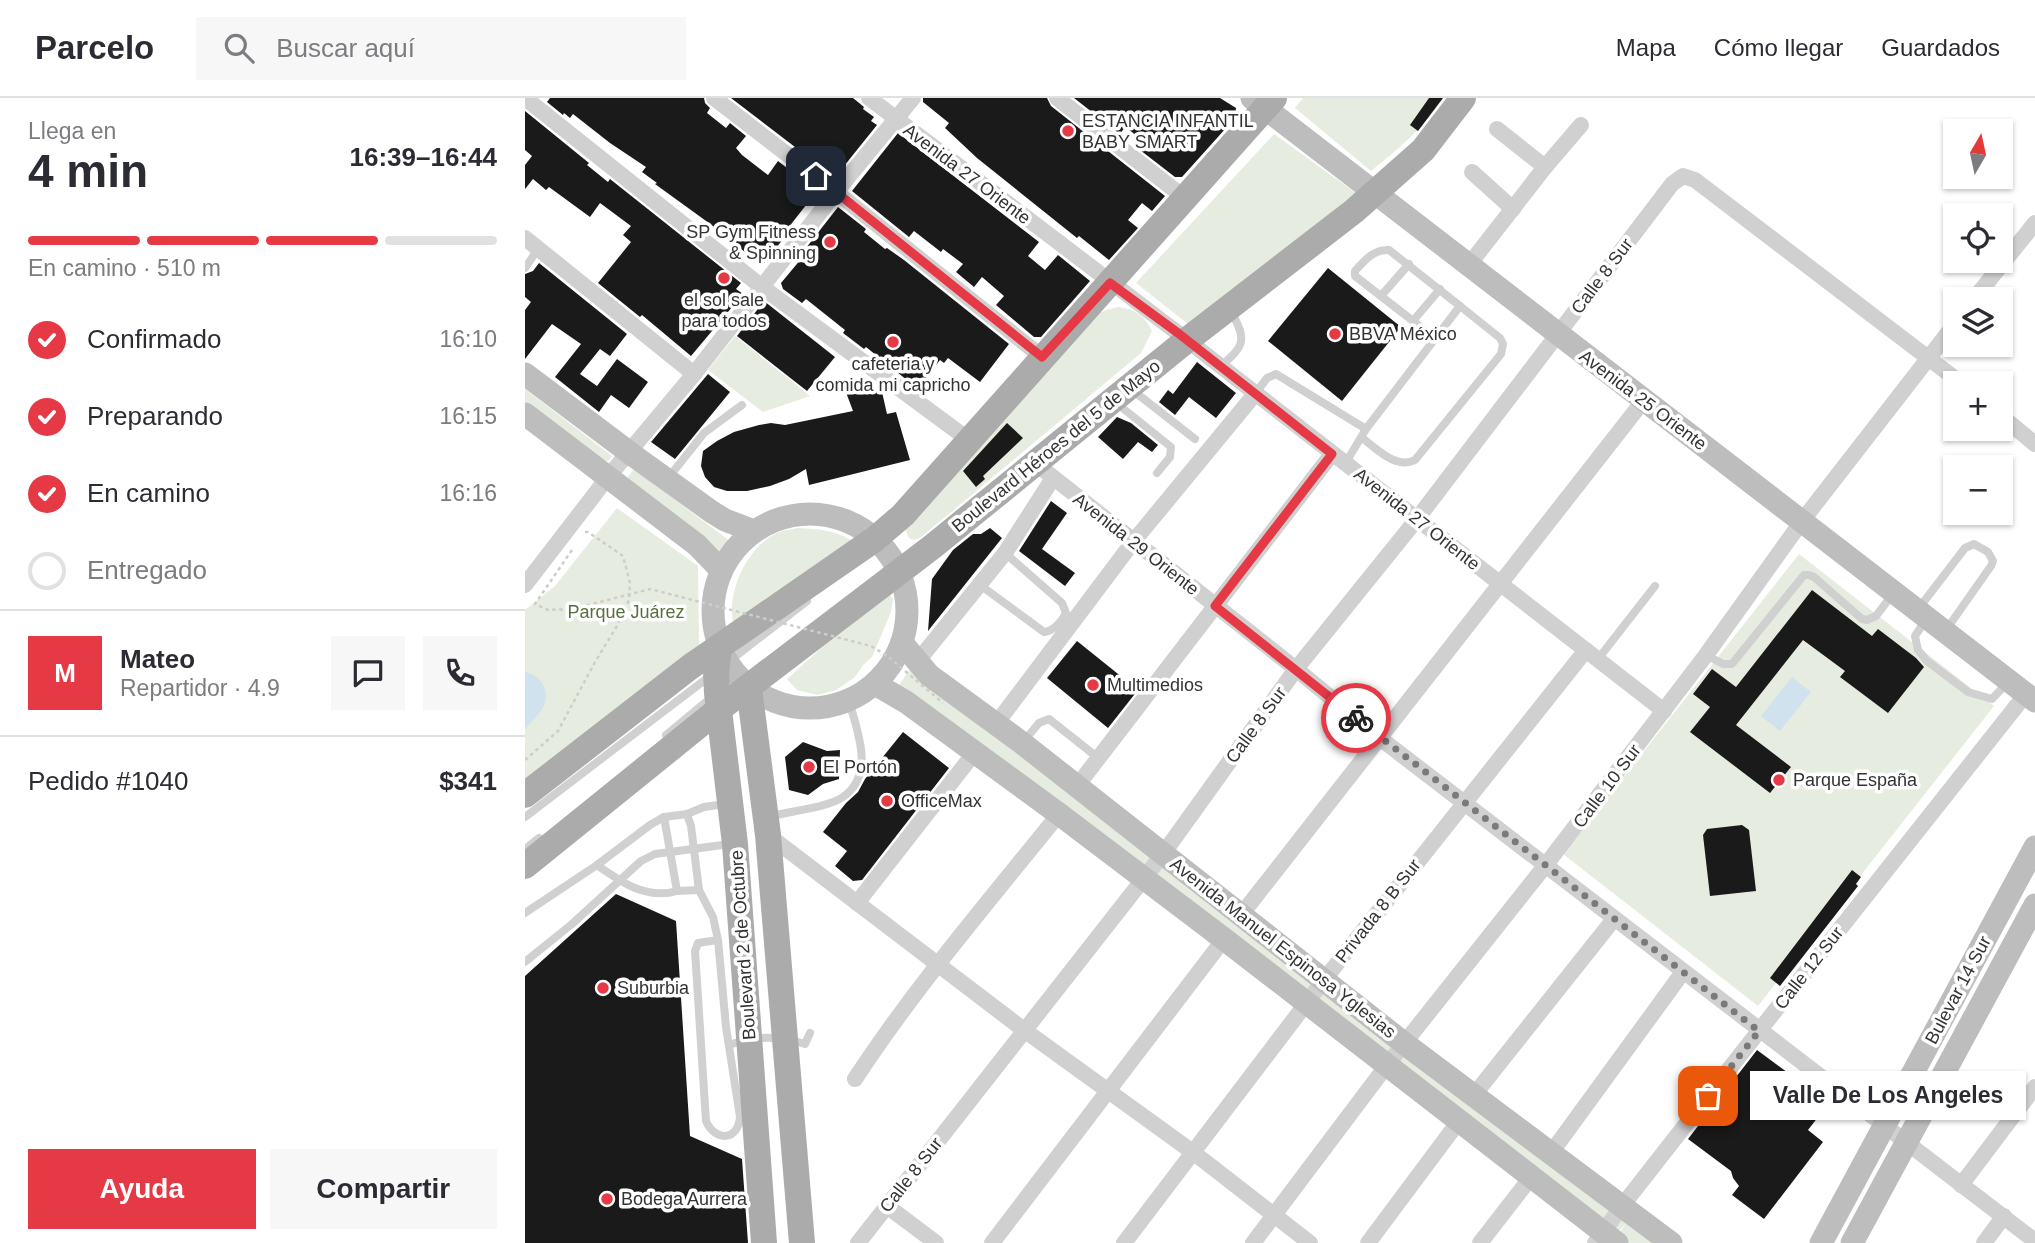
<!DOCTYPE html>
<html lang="es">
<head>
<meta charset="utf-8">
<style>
	body { margin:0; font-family:Arial,sans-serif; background:#f7f7f7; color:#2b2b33; height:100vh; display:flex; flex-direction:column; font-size:26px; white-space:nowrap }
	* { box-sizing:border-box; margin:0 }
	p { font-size:23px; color:#7c7c81 }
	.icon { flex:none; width:38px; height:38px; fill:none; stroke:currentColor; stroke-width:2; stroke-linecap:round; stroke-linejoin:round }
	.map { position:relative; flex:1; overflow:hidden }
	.panel { display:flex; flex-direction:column; background:#fff; width:525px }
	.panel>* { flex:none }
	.needle { width:46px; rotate:9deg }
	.buttons { position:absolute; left:1418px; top:21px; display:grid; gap:14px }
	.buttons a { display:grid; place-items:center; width:70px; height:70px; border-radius:0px; background:#fff; box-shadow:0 2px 5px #0004; font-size:35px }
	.pin { position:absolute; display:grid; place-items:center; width:60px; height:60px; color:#fff; margin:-30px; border-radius:14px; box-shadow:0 4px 10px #0006 }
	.courier { position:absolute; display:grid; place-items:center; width:70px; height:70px; margin:-35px; border:5px solid #e63946; border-radius:50%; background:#fff; color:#222; box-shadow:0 2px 9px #0007 }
	.bubble { position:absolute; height:49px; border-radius:0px; background:#fff; box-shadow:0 2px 5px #0004; font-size:23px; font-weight:600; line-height:49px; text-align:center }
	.head em { font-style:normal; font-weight:600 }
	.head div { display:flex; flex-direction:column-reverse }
	.head { display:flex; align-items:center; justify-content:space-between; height:119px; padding:0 28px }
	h1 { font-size:46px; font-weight:600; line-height:52px }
	.bar { display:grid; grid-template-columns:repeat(4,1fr); gap:10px 7px; align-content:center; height:84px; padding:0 28px }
	.bar i { height:9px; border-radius:5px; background:#e1e1e2 }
	.bar .active { background:#e63946 }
	.bar p { grid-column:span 4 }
	.line { display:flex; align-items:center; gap:18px; padding:0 28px; border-top:2px solid #e1e1e2 }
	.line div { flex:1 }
	.round { display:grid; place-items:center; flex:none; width:74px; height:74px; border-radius:0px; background:#f7f7f7 }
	ol { padding:0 28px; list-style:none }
	li { display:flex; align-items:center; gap:21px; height:77px }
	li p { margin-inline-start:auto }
	li .icon { padding:7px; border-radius:50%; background:#e63946; color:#fff; stroke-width:4 }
	li:last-child { color:#7c7c81 }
	li i { width:38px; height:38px; border:4px solid #e1e1e2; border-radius:50% }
	.primary-button { display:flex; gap:14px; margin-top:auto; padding:14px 28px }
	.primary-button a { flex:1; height:80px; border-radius:0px; background:#e63946; color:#fff; font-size:28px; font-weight:600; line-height:80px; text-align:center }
	.primary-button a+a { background:#f7f7f7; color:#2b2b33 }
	header { display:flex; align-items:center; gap:42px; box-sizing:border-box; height:98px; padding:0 35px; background:#fff; border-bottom:2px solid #e1e1e2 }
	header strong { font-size:33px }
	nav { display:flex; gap:38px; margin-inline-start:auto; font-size:24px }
	.search { width:490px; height:63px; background:#f7f7f7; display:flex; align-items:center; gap:18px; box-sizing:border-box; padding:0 24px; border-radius:0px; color:#7c7c81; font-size:26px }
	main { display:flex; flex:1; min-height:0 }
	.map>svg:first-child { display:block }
</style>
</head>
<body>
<header>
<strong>Parcelo</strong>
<div class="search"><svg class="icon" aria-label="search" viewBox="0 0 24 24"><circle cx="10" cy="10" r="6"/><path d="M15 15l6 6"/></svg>Buscar aquí</div>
<nav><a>Mapa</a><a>Cómo llegar</a><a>Guardados</a></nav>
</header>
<main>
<section class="panel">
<div class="head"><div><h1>4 min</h1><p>Llega en</p></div><em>16:39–16:44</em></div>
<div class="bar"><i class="active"></i><i class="active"></i><i class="active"></i><i></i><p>En camino · 510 m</p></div>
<ol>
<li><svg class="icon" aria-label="check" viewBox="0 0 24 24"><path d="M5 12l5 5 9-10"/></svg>Confirmado<p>16:10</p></li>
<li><svg class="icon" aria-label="check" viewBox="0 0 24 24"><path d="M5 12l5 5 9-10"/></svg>Preparando<p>16:15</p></li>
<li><svg class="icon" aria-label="check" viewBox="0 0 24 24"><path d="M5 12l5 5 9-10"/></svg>En camino<p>16:16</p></li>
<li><i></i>Entregado</li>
</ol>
<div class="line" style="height:126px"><b class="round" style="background:#e63946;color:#fff">M</b><div><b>Mateo</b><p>Repartidor · 4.9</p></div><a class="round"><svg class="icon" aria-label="chat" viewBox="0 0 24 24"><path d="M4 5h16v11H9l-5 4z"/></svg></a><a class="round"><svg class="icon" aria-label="phone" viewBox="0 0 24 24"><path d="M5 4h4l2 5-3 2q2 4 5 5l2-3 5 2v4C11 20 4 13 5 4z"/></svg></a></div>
<div class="line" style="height:91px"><div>Pedido #1040</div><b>$341</b></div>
<div class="primary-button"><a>Ayuda</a><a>Compartir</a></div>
</section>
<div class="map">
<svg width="1510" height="1145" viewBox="0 0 1510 1145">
	<rect width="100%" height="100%" fill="#fff"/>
	<!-- green -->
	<g fill="#e6ecdf">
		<path d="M778 0H918C899 30 873 51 846 73L770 10Z"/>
		<path d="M749 36 831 95 663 226 611 185Z"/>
		<path d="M593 209C610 211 620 218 627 233L616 255 395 440 389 442 384 440 380 431 574 215 584 211Z"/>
		<path d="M210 238 285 298 238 314 183 272Z"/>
		<path d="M0 291 87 358 83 363 70 362 0 307Z"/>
		<path d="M109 371 206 444 198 454 186 453 118 401 103 379Z"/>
		<path d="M92 410 173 468 174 547 0 685V512L30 488Z"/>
		<path d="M272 430C296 431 309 432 330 444L209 532C208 525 207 517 207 510 208 482 225 449 250 436 257 432 265 432 272 430Z"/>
		<path d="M1274 456 1469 608 1233 908 1038 756Z"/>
		<path d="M362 491 368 502 366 514 347 559 338 567 330 579 311 592 293 597 272 592 262 581Z"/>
		<path d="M386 569 631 754 616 773 371 592Z"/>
		<path d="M639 761 1139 1145H1099L1091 1139 1101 1126 1089 1137 624 780Z"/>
	</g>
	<!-- water -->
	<g fill="#cfe2ee">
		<path d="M0 574C8 576 14 579 18 587 28 605 11 619 0 631Z"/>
		<path d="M1267 579 1286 594 1255 633 1236 618Z"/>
	</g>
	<!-- building -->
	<g fill="#1a1a1a">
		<path d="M25 0H179L180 5 185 10 182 15 201 30 205 25 221 38 211 50 217 57 243 77 253 63 292 93 260 134 262 136 237 168 188 128 130 86 132 85 117 74 121 69 85 45 48 16 45 20 39 15 38 17 22 4Z"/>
		<path d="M206 0H328L339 9 338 11 349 19 346 23 352 27 311 78 301 71 300 72Z"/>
		<path d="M398 0H522L526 8 640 98 627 113 617 105 603 122 613 130 584 162 554 138 552 140 452 60 420 30 424 25 398 4Z"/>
		<path d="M549 0H695L711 10 710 20 657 79H650L615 52 620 44 600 29 595 36Z"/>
		<path d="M904 0H918L893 33 885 27Z"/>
		<path d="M0 13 64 65 62 67 83 84 85 81 216 185 211 191 218 196 166 258 117 217 115 219 73 185 106 144 98 137 106 128 75 105 65 119 24 89 21 92 8 81 0 91V67L7 58 0 52Z"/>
		<path d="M373 35 514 144 503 158 520 172 533 157 565 183 516 239H509L471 207 479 198 457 179 449 189 431 174 438 166 418 151 416 154 389 133 384 139 327 93Z"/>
		<path d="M313 109 341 131 339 134 360 151 362 150 379 162 484 246 455 284 423 260 419 265 415 262 393 291 341 249 339 251 318 235 320 232 281 201 277 205 258 191 256 185 276 161 274 159Z"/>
		<path d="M14 165 102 236 85 258 75 251 55 276 72 288 92 261 123 284 104 310 86 297 74 314 30 279 56 246 27 226 0 261V212L6 204 0 199V176L8 173Z"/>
		<path d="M803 170 876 229 817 303 743 243Z"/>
		<path d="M239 203 310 259 282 293 212 238Z"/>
		<path d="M672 264 711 295 691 320 664 299 650 317 634 304 643 292 648 296Z"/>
		<path d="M183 276 205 294 150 361 126 344Z"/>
		<path d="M341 283 357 294 362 316 371 314 385 362 284 387 281 371 264 381 245 388 222 393H202L189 389 180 379 176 368 178 353 192 343 209 334 234 327 246 325 260 327 328 313 319 289Z"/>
		<path d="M592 319 606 325 633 347 627 354 613 344 598 361 573 339Z"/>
		<path d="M482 325 498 340 458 378 460 381 451 389 438 373Z"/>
		<path d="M526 403 542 415 517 451 550 475 540 488 494 453Z"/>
		<path d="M465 430 477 440 403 533 407 481 428 452 448 436H456Z"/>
		<path d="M1287 492 1347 538 1353 531 1391 560 1399 569 1363 615 1315 579 1320 573 1278 542 1211 627 1266 669 1245 695 1165 634 1185 609 1168 596 1187 571 1211 589Z"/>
		<path d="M552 543 613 592 583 630 522 580Z"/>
		<path d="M378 634 424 670 337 782 328 783 310 768 322 753 298 734 321 705 333 694 340 681Z"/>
		<path d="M278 644 302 653 315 652 314 681 298 686 283 697 264 692 260 659Z"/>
		<path d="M1217 727 1224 732 1231 793 1185 798 1178 737 1182 731Z"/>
		<path d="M1327 772 1336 779 1331 786 1333 788 1255 888 1245 880Z"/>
		<path d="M91 796 151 823 165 1038 217 1061 223 1145H0V878Z"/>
		<path d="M1232 952 1304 1005 1283 1032 1298 1044 1239 1121 1207 1097 1214 1088 1208 1080 1206 1073 1163 1041Z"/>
	</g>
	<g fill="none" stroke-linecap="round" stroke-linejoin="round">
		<!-- path -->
		<path stroke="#cdcdcd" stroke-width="2.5" stroke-dasharray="3.5 3.5" stroke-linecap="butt" d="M0 662 33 633 70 564 92 528 104 502 105 485 98 458 63 434H60"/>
		<!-- service -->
		<g stroke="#d0d0d0" stroke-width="8">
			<path d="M0 170 13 151"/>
			<path d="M856 198 884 166"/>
			<path d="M888 223 915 191"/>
			<path d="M910 240 830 178V173C840 162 849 151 864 152L935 208"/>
			<path d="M695 269C720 247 722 243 706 213"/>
			<path d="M606 291 670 341"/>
			<path d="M730 296 742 280 751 276 841 331"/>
			<path d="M590 304 646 349 645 359 632 375"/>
			<path d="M820 366 841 331 935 208 975 240 978 246 976 256 890 362C871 372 851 350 836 339"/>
			<path d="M144 379 179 335 217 307"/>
			<path d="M455 487 519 534C529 533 537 523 541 515L537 505 480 455"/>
			<path d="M1394 510 1440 450 1449 446 1463 454 1468 463 1466 468 1421 532"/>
			<path d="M1400 523 1390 538 1393 552 1402 563 1443 594 1467 601 1482 585"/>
			<path d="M1181 557 1198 566H1207L1279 477H1284L1289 479 1337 521 1342 522 1351 518 1367 497"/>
			<path d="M1073 561 1130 488"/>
			<path d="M198 568 282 503"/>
			<path d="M141 637 188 598"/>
			<path d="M499 643 514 625 524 621 572 659"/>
			<path d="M162 716 179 709 200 706"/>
			<path d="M0 719 185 578"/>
			<path d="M244 719C263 713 302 710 318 699 351 676 332 633 324 603"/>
			<path d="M0 751 14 740"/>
			<path d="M72 767C96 784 121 802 152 793L139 719"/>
			<path d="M174 792 188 819 193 842 201 929 215 1019C213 1043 190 1044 181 1023L170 853 173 845 193 842"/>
			<path d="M0 815 72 767 125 727 139 719 162 716 166 728 174 792 152 793"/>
			<path d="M0 864 47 826 116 763 130 756 205 746"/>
			<path d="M204 947C231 938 252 937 280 946L285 935"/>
		</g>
		<!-- minor -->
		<g stroke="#d0d0d0" stroke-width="16">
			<path d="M0 0 237 189 444 342"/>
			<path d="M189 0 311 94 517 259"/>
			<path d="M344 0 662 242 1139 613"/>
			<path d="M532 0 661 101"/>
			<path d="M972 31 1020 69"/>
			<path d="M947 74 988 111"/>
			<path d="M0 140 169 276"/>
			<path d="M943 168 1020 69 1056 27"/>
			<path d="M1449 201 1510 125"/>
			<path d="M1475 317 1510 346"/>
			<path d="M510 365 771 571 856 641 1510 1143"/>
			<path d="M0 487 83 379 169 276 311 94 388 0"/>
			<path d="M392 564 480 455 528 380"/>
			<path d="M471 626 608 444 730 296"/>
			<path d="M552 688 807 356"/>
			<path d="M243 737 499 932 669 1055 785 1145"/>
			<path d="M332 805 450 654"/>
			<path d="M716 817 1119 302"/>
			<path d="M330 981C391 888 464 803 534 716"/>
			<path d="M949 997 1089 821"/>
			<path d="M1026 1055 1158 874"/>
			<path d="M1436 1087 1510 989"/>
			<path d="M362 1108 411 1145"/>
			<path d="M333 1145 638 756 771 571 892 421 1147 86 1158 78 1170 82 1436 285"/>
			<path d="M467 1145 699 841"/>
			<path d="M599 1145 799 882 1061 552"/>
			<path d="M728 1145 862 967 1020 768 1181 557 1277 423 1430 226"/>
			<path d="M843 1145 934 1023"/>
			<path d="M955 1145 1007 1078"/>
			<path d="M1070 1145 1097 1108 1234 933 1501 596"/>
			<path d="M1459 1145 1479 1118"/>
		</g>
		<!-- secondary -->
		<g stroke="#bdbdbd" stroke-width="23">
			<path d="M727 0 1510 603"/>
			<path d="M0 276 109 358 187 414 200 422 229 433"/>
			<path d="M0 316 172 447 196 472"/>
			<circle cx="285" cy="513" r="97"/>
			<path d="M377 545 404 577 497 645 880 946 1146 1145"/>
			<path d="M350 586 381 604 534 716 699 841 1092 1145"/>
			<path d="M1296 1145 1510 749"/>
			<path d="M1327 1145 1510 807"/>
		</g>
		<!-- primary -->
		<g stroke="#ababab" stroke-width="26">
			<path d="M194 549 191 574 192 595 210 746 239 1145"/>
			<path d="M224 590 243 737 277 1145"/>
			<path d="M0 697 165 569 350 441 378 417 749 0"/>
			<path d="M0 768 193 612 407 449 662 242 829 113 898 52 938 0"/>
		</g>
		<!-- path-bridge -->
		<path stroke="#cdcdcd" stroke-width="2.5" stroke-dasharray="3.5 3.5" stroke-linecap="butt" d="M47 452 10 506 23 512 48 511 125 491 346 548 361 557 418 605"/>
	</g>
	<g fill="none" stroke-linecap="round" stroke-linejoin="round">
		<!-- done -->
		<path stroke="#7a7a7a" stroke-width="7" stroke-dasharray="0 12.6" d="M831 620 1234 933 1183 998"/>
		<!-- route -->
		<path stroke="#e63946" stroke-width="9" d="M291 78 517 259 585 185 653 235 807 356 690 508 831 620"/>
	</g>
	<!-- markers -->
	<g fill="#e63946" stroke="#fff" stroke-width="2.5">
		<circle cx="543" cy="33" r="7"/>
		<circle cx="305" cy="144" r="7"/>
		<circle cx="199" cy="180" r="7"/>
		<circle cx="810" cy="236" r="7"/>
		<circle cx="368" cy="244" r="7"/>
		<circle cx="568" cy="587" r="7"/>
		<circle cx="284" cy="669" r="7"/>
		<circle cx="1254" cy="682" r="7"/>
		<circle cx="362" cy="703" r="7"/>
		<circle cx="78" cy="890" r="7"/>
		<circle cx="82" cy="1101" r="7"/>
	</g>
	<g text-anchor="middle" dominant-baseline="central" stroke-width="7" stroke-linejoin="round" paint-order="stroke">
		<!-- poi labels -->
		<g font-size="18" fill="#333" stroke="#fff" text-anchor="start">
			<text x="557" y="23">ESTANCIA INFANTIL<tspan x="557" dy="21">BABY SMART</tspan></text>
			<text x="291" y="134" text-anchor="end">SP Gym Fitness<tspan x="291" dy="21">&amp; Spinning</tspan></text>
			<text x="199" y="202" text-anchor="middle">el sol sale<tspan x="199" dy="21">para todos</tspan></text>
			<text x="824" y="236">BBVA México</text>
			<text x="368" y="266" text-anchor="middle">cafeteria y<tspan x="368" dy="21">comida mi capricho</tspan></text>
			<text x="582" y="587">Multimedios</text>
			<text x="298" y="669">El Portón</text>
			<text x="1268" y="682">Parque España</text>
			<text x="376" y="703">OfficeMax</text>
			<text x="92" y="890">Suburbia</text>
			<text x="96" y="1101">Bodega Aurrera</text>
		</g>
		<!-- street labels -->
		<g font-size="18" fill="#333" stroke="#fff">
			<text transform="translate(442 76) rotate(37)">Avenida 27 Oriente</text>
			<text transform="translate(1077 178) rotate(-53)">Calle 8 Sur</text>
			<text transform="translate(1118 302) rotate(37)">Avenida 25 Oriente</text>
			<text transform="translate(531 348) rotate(-39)">Boulevard Héroes del 5 de Mayo</text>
			<text transform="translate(892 421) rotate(38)">Avenida 27 Oriente</text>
			<text transform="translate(611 446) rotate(38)">Avenida 29 Oriente</text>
			<text transform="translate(731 627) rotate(-54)">Calle 8 Sur</text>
			<text transform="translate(1082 688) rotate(-53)">Calle 10 Sur</text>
			<text transform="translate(853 813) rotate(-52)">Privada 8 B Sur</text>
			<text transform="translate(218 847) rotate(-94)">Boulevard 2 de Octubre</text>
			<text transform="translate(758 850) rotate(38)">Avenida Manuel Espinosa Yglesias</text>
			<text transform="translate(1284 870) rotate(-52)">Calle 12 Sur</text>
			<text transform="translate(1433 892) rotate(-62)">Bulevar 14 Sur</text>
			<text transform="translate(386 1077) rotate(-52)">Calle 8 Sur</text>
		</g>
		<!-- park labels -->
		<g font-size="18" fill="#56703f" stroke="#fff">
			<text x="101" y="514">Parque Juárez</text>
		</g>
	</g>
</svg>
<div class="buttons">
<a><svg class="needle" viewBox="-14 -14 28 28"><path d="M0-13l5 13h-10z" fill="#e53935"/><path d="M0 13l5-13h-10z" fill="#7c7c81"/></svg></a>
<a><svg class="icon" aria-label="locate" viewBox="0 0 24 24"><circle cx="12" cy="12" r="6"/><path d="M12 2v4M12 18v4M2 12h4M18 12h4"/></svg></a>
<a><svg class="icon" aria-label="layers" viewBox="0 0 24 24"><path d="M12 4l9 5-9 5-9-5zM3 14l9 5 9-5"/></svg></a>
<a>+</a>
<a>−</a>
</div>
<div class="pin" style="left:1183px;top:998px;background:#ea580c"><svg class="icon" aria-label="bag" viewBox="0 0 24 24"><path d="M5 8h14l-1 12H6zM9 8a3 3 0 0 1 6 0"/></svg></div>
<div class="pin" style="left:291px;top:78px;background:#1f2937"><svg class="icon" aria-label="home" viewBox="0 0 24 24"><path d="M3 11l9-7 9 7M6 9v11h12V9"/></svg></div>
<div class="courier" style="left:831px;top:620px"><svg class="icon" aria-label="bike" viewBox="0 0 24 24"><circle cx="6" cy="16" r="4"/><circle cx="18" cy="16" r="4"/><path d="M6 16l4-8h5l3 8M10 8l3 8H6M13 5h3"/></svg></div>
<div class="bubble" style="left:1225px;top:973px;width:276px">Valle De Los Angeles</div>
</div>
</main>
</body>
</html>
